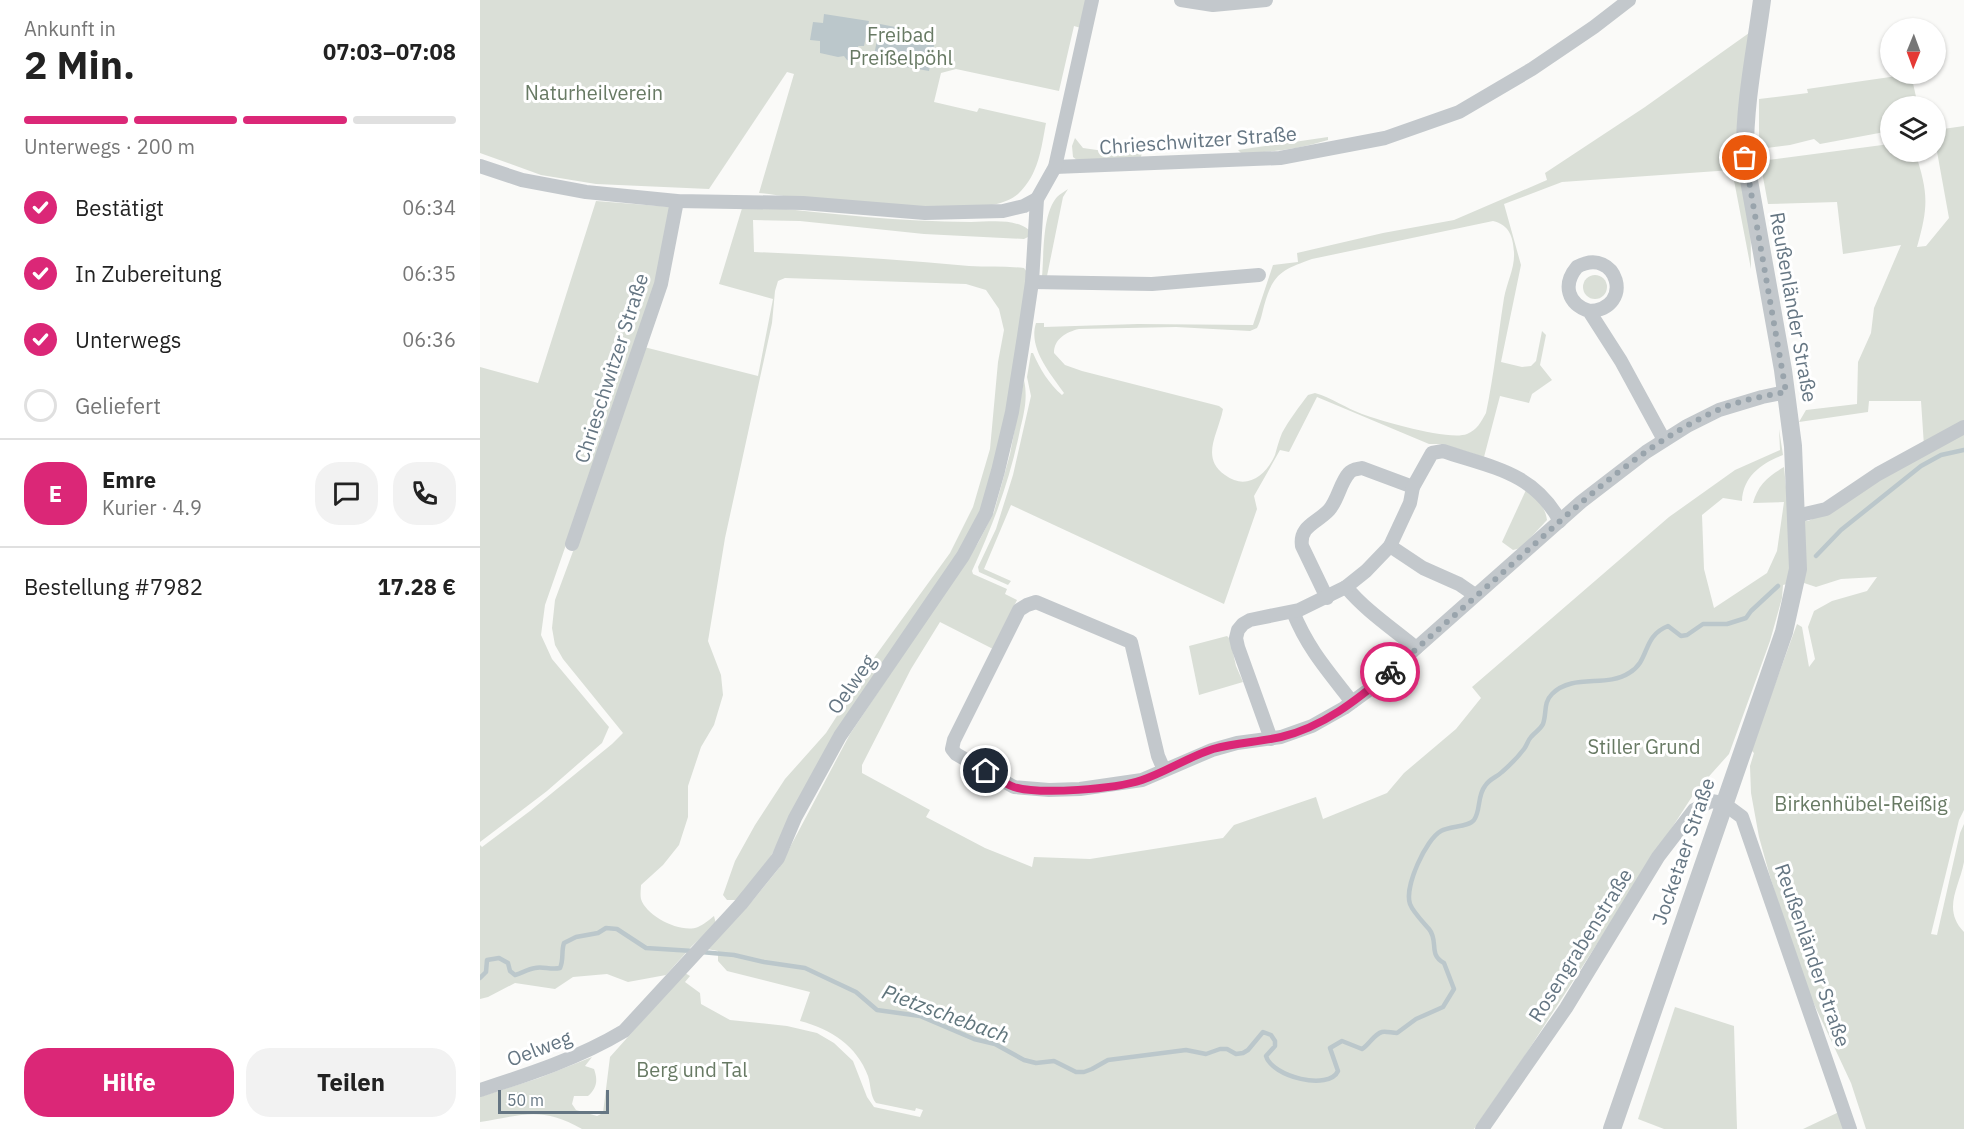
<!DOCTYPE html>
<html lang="de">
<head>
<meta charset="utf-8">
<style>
	body { margin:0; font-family:"IBM Plex Sans",sans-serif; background:#f2f2f2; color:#222; height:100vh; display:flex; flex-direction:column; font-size:22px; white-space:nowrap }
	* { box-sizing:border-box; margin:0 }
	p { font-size:20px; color:#767676 }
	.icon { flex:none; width:33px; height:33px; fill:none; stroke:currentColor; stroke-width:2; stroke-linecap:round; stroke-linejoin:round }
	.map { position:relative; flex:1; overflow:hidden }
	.sheet { display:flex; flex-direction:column; background:#fff; width:480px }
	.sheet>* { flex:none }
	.needle { width:39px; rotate:181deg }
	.tools { position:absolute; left:1400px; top:18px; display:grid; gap:12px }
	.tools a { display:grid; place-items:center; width:66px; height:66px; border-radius:50%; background:#fff; box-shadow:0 2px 4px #0004; font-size:30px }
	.scale { position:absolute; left:18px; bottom:15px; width:111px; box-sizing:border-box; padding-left:6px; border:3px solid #657683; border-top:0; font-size:16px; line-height:21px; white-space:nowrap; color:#657683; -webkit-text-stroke:4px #fff; paint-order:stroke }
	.pin { position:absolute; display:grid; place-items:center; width:51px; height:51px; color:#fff; margin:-26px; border:3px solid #fff; border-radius:50%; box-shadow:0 2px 6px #0007 }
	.courier { position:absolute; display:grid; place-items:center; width:60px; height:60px; margin:-30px; border:4px solid #db2777; border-radius:50%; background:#fff; color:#222; box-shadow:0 2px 8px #0007 }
	.headline em { font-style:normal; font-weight:700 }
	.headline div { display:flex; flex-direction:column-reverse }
	.headline { display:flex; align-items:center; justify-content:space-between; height:102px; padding:0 24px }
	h1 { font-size:39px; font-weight:700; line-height:45px }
	.bar { display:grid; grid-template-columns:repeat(4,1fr); gap:9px 6px; align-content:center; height:72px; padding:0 24px }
	.bar i { height:8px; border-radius:4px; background:#e0e0e0 }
	.bar .active { background:#db2777 }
	.bar p { grid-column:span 4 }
	.line { display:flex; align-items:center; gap:15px; padding:0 24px; border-top:2px solid #e0e0e0 }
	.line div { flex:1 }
	.round { display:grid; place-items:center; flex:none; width:63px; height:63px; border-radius:24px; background:#f2f2f2 }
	ol { padding:0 24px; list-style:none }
	li { display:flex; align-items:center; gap:18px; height:66px }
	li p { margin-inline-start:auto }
	li .icon { padding:6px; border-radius:50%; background:#db2777; color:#fff; stroke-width:4 }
	li:last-child { color:#767676 }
	li i { width:33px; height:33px; border:3px solid #e0e0e0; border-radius:50% }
	.action { display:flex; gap:12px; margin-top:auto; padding:12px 24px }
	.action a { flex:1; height:69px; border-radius:24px; background:#db2777; color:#fff; font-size:24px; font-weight:700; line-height:69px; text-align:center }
	.action a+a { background:#f2f2f2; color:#222 }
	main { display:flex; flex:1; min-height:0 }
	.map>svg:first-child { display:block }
</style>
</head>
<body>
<main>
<section class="sheet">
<div class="headline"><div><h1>2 Min.</h1><p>Ankunft in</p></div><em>07:03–07:08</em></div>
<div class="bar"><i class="active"></i><i class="active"></i><i class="active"></i><i></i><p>Unterwegs · 200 m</p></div>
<ol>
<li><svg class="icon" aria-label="check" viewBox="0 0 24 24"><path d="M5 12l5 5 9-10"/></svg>Bestätigt<p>06:34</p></li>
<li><svg class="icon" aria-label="check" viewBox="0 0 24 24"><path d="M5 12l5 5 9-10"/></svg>In Zubereitung<p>06:35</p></li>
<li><svg class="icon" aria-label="check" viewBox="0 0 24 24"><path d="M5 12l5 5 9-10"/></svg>Unterwegs<p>06:36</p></li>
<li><i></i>Geliefert</li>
</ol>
<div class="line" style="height:108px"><b class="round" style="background:#db2777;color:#fff">E</b><div><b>Emre</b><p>Kurier · 4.9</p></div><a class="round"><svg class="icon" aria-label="chat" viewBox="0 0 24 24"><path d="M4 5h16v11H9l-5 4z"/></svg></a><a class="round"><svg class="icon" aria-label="phone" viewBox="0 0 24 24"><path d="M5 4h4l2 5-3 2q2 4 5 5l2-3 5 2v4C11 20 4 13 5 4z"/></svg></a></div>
<div class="line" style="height:78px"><div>Bestellung #7982</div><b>17.28 €</b></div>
<div class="action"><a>Hilfe</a><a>Teilen</a></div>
</section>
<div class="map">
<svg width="1484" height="1129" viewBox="0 0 1484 1129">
	<rect width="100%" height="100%" fill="#fafaf8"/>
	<!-- green -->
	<g fill="#dadfd7" fill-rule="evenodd">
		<path d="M0 0H606L601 28 594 26 579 91 476 69 461 73 454 102 497 112 499 108 566 123C561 149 559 174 538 194 502 226 330 199 279 193L314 74 307 72 229 189 116 184 61 175 0 153Z"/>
		<path d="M1269 33 1271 269 1252 170 1082 182 1024 204 1041 265 1021 362 1042 367 1051 366 1056 361 1062 331 1066 335 1060 365 1072 380 1052 394 1049 403 1020 396 1004 457 962 444H949L837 397 809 452 800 450 774 496 777 509 744 604 531 505 504 569 531 581 528 585 499 572 498 567 516 529 533 475 551 396 547 377 551 353H553C560 369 569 384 582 395L584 393C570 373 548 348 556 323H564V327L658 324 773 325 793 265 818 262 817 253 903 233 974 220 1067 180 1065 173 1165 107ZM1013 221C1029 225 1033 236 1034 252 1035 268 1027 282 1024 298 1018 336 1014 375 1006 413 1001 422 997 430 987 434 969 441 902 421 882 414 866 408 852 398 835 393L828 395C819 407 809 420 802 433 799 440 797 448 795 455 786 476 766 491 745 475 720 457 738 435 743 409L739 406 602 371 585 365 574 353C574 339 586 332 599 329L696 327 770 331 777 328C781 321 782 313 784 306 793 273 802 270 832 259Z"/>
		<path d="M1431 74 1438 106H1410V131L1340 144 1334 139 1310 145 1279 149V99L1328 93 1327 89Z"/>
		<path d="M1484 126V810L1479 820 1451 934 1457 935 1480 833 1484 824C1484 836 1484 850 1484 862 1479 888 1462 909 1484 932V1129H1386L1371 1083 1320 974 1289 873 1279 837 1271 793 1270 766 1274 753 1271 750 1317 624 1322 627 1329 667 1335 659 1328 627 1334 611 1352 601 1387 591 1397 577 1361 579 1336 587 1318 581 1303 585 1302 598 1290 641 1249 754 1215 792 1046 1054 994 1129H102C62 1106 43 1115 0 1122V1097L59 1078 112 1057 105 1066 114 1069C118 1080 117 1088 108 1096H94L92 1104 96 1110 117 1116 123 1113 130 1057 205 973 210 976 205 982 220 993 221 1004 250 1020 307 1026 337 1033 354 1043 373 1061 387 1097 394 1107 440 1117 443 1110 436 1108 435 1111 396 1103C390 1096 391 1085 388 1076 377 1046 351 1029 320 1021L330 992 247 971 238 961V951L227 949 273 900 299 868 370 734 498 543 514 512 530 454 544 380C548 398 544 413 540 430 530 480 513 525 492 571L493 574 527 589 525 594 537 600 513 649 460 622 431 669 382 765V773L450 810 446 817 505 848 552 867 554 857 610 859 743 838 754 825 836 797 843 819 907 793 924 773 976 729 1001 698 992 687 1189 517 1255 470 1300 450 1299 429 1303 455C1282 463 1263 476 1262 501L1243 498 1222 515 1224 569 1234 608 1287 573 1297 551 1304 502 1273 503C1278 485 1287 477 1304 467L1309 517 1328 521 1347 512 1444 446 1441 401H1389L1388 412 1319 422 1326 410 1377 404 1378 362 1391 333 1394 308 1421 245 1363 254 1357 202 1288 204 1280 161 1410 144V152H1435C1448 192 1449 205 1437 247L1446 246 1469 218 1456 146V130Z"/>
		<path d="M848 137V140C820 149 791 152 762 154L758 150Z"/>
		<path d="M595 138 603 148 617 150 663 151 660 159 597 160 593 157 592 146Z"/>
		<path d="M588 189 583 197 567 276 681 278 562 277C564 255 562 214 577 197 580 194 585 191 588 189Z"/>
		<path d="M116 201 192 207 176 287 65 605 61 635 72 659 129 727 122 743 67 791 0 842V367L58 383Z"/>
		<path d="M263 205C339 212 415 222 491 222 510 222 534 218 549 230L548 237 544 239 444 234 320 221 273 220 274 252C346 255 417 259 489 266 507 267 526 266 544 268L547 272 529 409 499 519 314 811 291 856 258 900H247L243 895 255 861 275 825 305 779 346 733 396 655 470 553 493 507 510 449 518 362 524 330 519 309 506 290 486 284 305 278 298 281 295 291 292 323 245 538 228 641 241 675 243 695 234 725 221 747 208 786V817L199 845 183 865 161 885C161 888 160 895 161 899 166 916 201 934 218 927 223 925 229 920 234 916L236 924 212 946 186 975 148 982 127 974 93 977 75 989 35 983 8 997 0 999V845L2 847 50 811 132 744 143 733 83 659 75 645 72 628 75 600 129 454 164 347 278 376 293 299 239 284Z"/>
		<circle cx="1115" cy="287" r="12"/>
		<path d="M1046 490C1057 499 1065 506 1067 520L1041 548 1033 550 1022 542Z"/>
		<path d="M747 636 750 639 756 666 763 682 719 695 709 646Z"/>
		<path d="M1195 1007 1254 1026 1257 1129H1184L1158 1119Z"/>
		<path d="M1359 1112 1365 1129H1323Z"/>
	</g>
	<!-- water -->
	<g fill="#bbc7cb">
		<path d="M344 14 389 21 384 46H378L381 54 378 59 373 62 367 60 364 56 358 57 340 53V41L330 40 333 22 343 23Z"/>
		<path d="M400 24 456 35 449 71 393 61Z"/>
	</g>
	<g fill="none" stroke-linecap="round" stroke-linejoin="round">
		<!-- stream -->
		<g stroke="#bbc7cb" stroke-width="4.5">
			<path d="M1336 556 1361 530 1441 466 1461 455 1484 450"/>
			<path d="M221 952 254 955 284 962 325 968 376 992 397 1010 440 1016 494 1039 515 1044 544 1060 556 1063 574 1061 596 1072H604L612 1069 628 1060 706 1050 726 1054 740 1049H747L756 1054 763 1053 768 1050 783 1032 791 1035 795 1041V1046L786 1056C792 1077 849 1091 858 1071L850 1048 862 1041 882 1049C889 1045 894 1034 902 1032 906 1031 912 1033 917 1033L936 1019 963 1007 974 989 964 963C948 955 959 941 949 929 943 922 933 912 930 904 924 887 946 839 961 831 970 826 989 827 994 820 1001 810 997 796 1005 786 1009 779 1017 777 1022 772 1030 765 1038 757 1044 749 1047 745 1048 740 1051 737 1055 732 1060 730 1063 724 1067 713 1063 703 1072 694 1093 673 1126 688 1149 673 1171 660 1161 637 1188 626L1201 636 1207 635 1223 624H1247L1266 618 1271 611 1298 586"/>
			<path d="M0 978 6 972 7 960 19 958 28 963 30 971 35 975C42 973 48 969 55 968 62 966 71 970 80 968 84 959 81 952 84 943L96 937 118 933 126 928 137 929 166 948 213 951"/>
		</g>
		<!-- minor -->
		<g stroke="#c3c8cc" stroke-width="14">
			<path d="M701 0 733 5 786 0"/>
			<path d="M0 166 42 180 106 192 197 201 323 203 445 213 523 211 544 206 557 199"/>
			<path d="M575 167 800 158 905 138 979 112 1052 69 1114 27 1149 0"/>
			<path d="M552 282 672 284 779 275"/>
			<path d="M1109 311C1088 304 1082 285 1097 267 1137 245 1156 309 1109 311L1141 361 1184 440"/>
			<path d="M1316 516 1346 509 1398 474 1484 427"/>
			<path d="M92 544 181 284 197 201"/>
			<path d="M910 546 943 568 979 584 995 595"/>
			<path d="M866 587C886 611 912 628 936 648"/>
			<path d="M847 598 822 546C819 526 837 523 849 510 858 500 860 483 869 473 872 469 878 469 882 468L933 487"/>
			<path d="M813 612C828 649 848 671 872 702"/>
			<path d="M791 739 758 647 756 638 758 630 763 624 770 620 819 610 866 587 886 571 910 546 930 503 933 487 952 453 963 451C1013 468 1053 472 1080 521"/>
			<path d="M684 770 678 756 651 642 556 602 547 605 539 610 474 740 472 749 476 754 534 787 569 790 600 789 662 780 732 750 757 743 801 737 832 726 864 708 890 689 1101 502 1166 452 1207 426 1239 410 1282 397 1306 392"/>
			<path d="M0 1090C50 1074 99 1058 144 1031L261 904 298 858 315 818 360 736 483 556 506 513 518 471 532 412 544 336 552 282 557 199 575 167 612 0"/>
			<path d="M1002 1129 1086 1008 1178 857 1214 810 1231 801 1243 803 1262 817 1370 1129"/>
		</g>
		<!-- tertiary -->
		<path stroke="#c3c8cc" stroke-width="18" d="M1132 1129 1304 632 1318 569 1313 446 1303 370 1265 158C1264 104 1275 53 1282 0"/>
	</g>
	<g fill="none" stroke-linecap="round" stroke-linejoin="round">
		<!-- done -->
		<path stroke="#99a4ac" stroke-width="6" stroke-dasharray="0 10.8" d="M910 672C967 622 1024 572 1080 521 1129 478 1180 436 1240 409 1261 400 1284 396 1306 392L1265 158"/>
		<!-- route -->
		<path stroke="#db2777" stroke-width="8" d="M506 771C515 776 525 784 534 787 561 795 635 789 662 780 686 772 708 757 733 749 755 743 778 742 801 737 843 727 877 700 910 672"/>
	</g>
	<g text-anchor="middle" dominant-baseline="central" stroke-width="6" stroke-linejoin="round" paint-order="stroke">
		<!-- park labels -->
		<g font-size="20" fill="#687a64" stroke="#fff">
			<text x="421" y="34">Freibad<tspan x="421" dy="23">Preißelpöhl</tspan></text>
			<text x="114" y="92">Naturheilverein</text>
			<text x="1164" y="746">Stiller Grund</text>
			<text x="1381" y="803">Birkenhübel-Reißig</text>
			<text x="212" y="1069">Berg und Tal</text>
		</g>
		<!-- street labels -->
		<g font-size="20" fill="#657683" stroke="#fff">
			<text transform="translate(718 140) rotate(-4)">Chrieschwitzer Straße</text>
			<text transform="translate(1314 307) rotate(80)">Reußenländer Straße</text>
			<text transform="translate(131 368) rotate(-72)">Chrieschwitzer Straße</text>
			<text transform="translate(371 684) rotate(-55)">Oelweg</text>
			<text transform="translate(1203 851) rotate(-71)">Jocketaer Straße</text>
			<text transform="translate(1100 945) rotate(-58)">Rosengrabenstraße</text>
			<text transform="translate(1333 955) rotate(71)">Reußenländer Straße</text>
			<text transform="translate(59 1048) rotate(-21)">Oelweg</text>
		</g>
		<!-- water labels -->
		<g font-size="21" font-style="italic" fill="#60757c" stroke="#fff">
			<text transform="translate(466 1013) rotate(20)">Pietzschebach</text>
		</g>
	</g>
</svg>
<div class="tools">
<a><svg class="needle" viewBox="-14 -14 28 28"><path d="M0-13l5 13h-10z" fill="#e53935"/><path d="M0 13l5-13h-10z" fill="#767676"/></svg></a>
<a><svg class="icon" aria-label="layers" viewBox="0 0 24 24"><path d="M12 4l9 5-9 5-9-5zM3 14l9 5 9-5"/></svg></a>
</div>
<div class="scale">50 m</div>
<div class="pin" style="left:1265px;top:158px;background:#ea580c"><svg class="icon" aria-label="bag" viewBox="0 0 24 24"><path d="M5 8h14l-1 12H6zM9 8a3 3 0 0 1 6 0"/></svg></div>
<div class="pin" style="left:506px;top:771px;background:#1f2937"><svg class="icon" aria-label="home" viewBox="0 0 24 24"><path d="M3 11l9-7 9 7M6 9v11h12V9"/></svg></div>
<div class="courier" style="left:910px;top:672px"><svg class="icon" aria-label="bike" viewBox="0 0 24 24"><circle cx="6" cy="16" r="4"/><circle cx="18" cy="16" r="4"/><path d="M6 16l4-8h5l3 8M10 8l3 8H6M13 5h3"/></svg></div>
</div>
</main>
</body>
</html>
